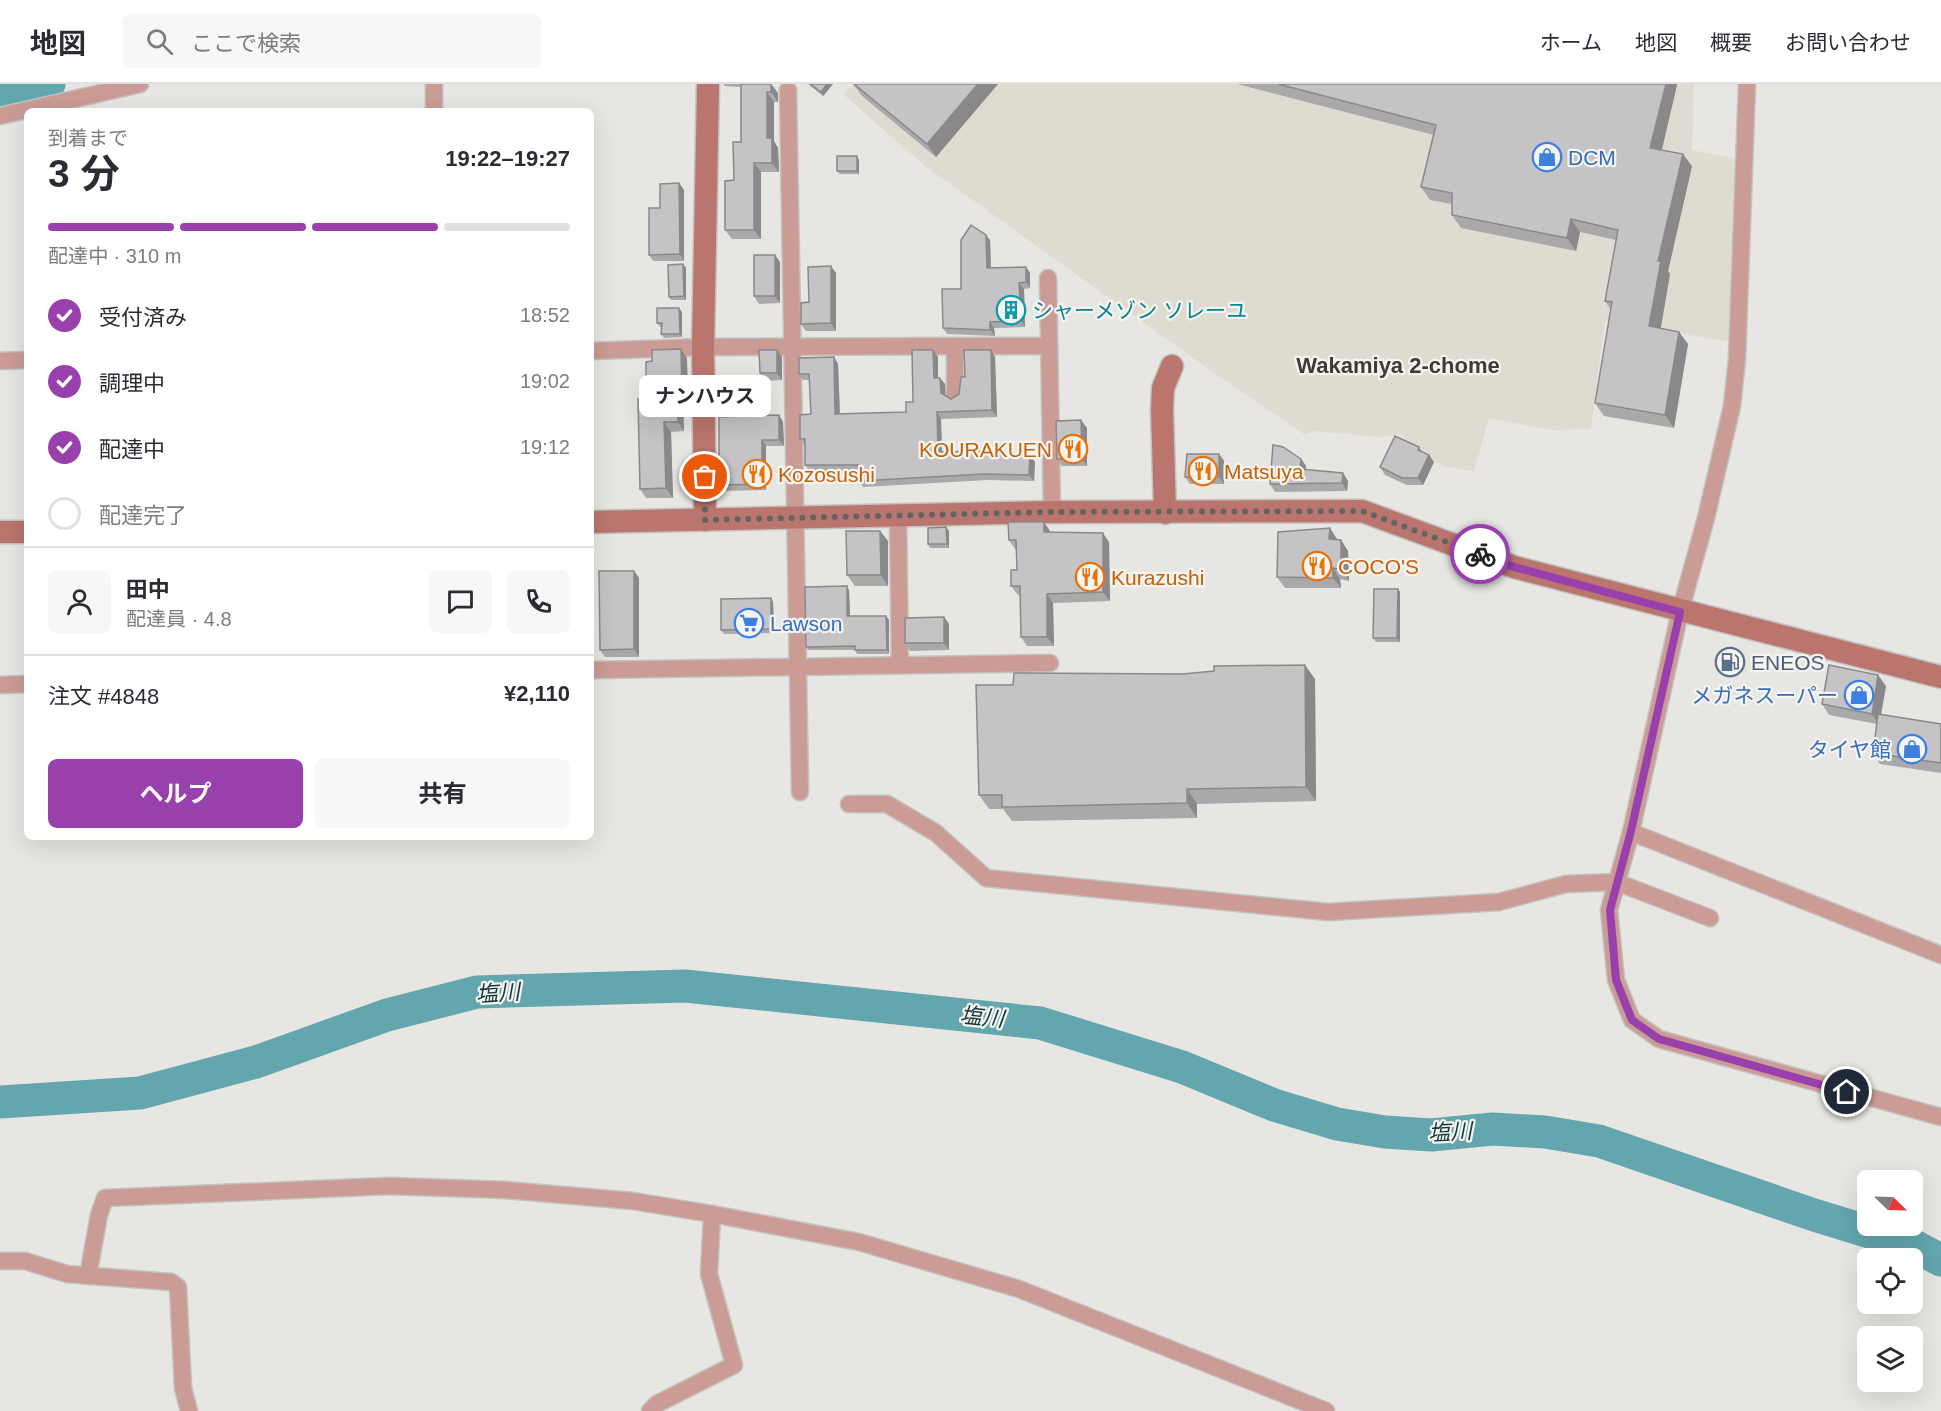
<!DOCTYPE html>
<html lang="ja">
<head>
<meta charset="utf-8">
<style>
	body { margin:0; font-family:Helvetica,"Noto Sans JP",sans-serif; background:#f7f7f7; color:#2b2b33; height:100vh; display:flex; flex-direction:column; font-size:22px; white-space:nowrap }
	* { box-sizing:border-box; margin:0 }
	p { font-size:20px; color:#7c7c81 }
	.icon { flex:none; width:33px; height:33px; fill:none; stroke:currentColor; stroke-width:2; stroke-linecap:round; stroke-linejoin:round }
	.map { position:relative; flex:1; overflow:hidden }
	.side { position:absolute; left:24px; top:24px; width:570px; height:732px; display:flex; flex-direction:column; background:#fff; border-radius:9px; box-shadow:0 6px 24px #0002 }
	.side>* { flex:none }
	.needle { width:39px; rotate:113deg }
	.tools { position:absolute; left:1857px; top:1086px; display:grid; gap:12px }
	.tools a { display:grid; place-items:center; width:66px; height:66px; border-radius:9px; background:#fff; box-shadow:0 6px 24px #0002; font-size:30px }
	.pin { position:absolute; display:grid; place-items:center; width:51px; height:51px; color:#fff; margin:-26px; border:3px solid #fff; border-radius:50%; box-shadow:0 2px 6px #0007 }
	.courier { position:absolute; display:grid; place-items:center; width:60px; height:60px; margin:-30px; border:4px solid #9840ac; border-radius:50%; background:#fff; color:#222; box-shadow:0 2px 8px #0007 }
	.bubble { position:absolute; height:42px; border-radius:9px; background:#fff; box-shadow:0 6px 24px #0002; font-size:20px; font-weight:700; line-height:42px; text-align:center }
	.overview em { font-style:normal; font-weight:700 }
	.overview div { display:flex; flex-direction:column-reverse }
	.overview { display:flex; align-items:center; justify-content:space-between; height:102px; padding:0 24px }
	h1 { font-size:39px; font-weight:700; line-height:45px }
	.bar { display:grid; grid-template-columns:repeat(4,1fr); gap:9px 6px; align-content:center; height:72px; padding:0 24px }
	.bar i { height:8px; border-radius:4px; background:#e1e1e2 }
	.bar .on { background:#9840ac }
	.bar p { grid-column:span 4 }
	.line { display:flex; align-items:center; gap:15px; padding:0 24px; border-top:2px solid #e1e1e2 }
	.line div { flex:1 }
	.round { display:grid; place-items:center; flex:none; width:63px; height:63px; border-radius:9px; background:#f7f7f7 }
	ol { padding:0 24px; list-style:none }
	li { display:flex; align-items:center; gap:18px; height:66px }
	li p { margin-inline-start:auto }
	li .icon { padding:6px; border-radius:50%; background:#9840ac; color:#fff; stroke-width:4 }
	li:last-child { color:#7c7c81 }
	li i { width:33px; height:33px; border:3px solid #e1e1e2; border-radius:50% }
	.button { display:flex; gap:12px; margin-top:auto; padding:12px 24px }
	.button a { flex:1; height:69px; border-radius:9px; background:#9840ac; color:#fff; font-size:24px; font-weight:700; line-height:69px; text-align:center }
	.button a+a { background:#f7f7f7; color:#2b2b33 }
	header { display:flex; align-items:center; gap:36px; box-sizing:border-box; height:84px; padding:0 30px; background:#fff; border-bottom:2px solid #e1e1e2 }
	header strong { font-size:28px }
	nav { display:flex; gap:33px; margin-inline-start:auto; font-size:21px }
	.search { width:420px; height:54px; background:#f7f7f7; display:flex; align-items:center; gap:15px; box-sizing:border-box; padding:0 21px; border-radius:9px; color:#7c7c81; font-size:22px }
	.map>svg:first-child { display:block }
</style>
</head>
<body>
<header>
<strong>地図</strong>
<div class="search"><svg class="icon" aria-label="search" viewBox="0 0 24 24"><circle cx="10" cy="10" r="6"/><path d="M15 15l6 6"/></svg>ここで検索</div>
<nav><a>ホーム</a><a>地図</a><a>概要</a><a>お問い合わせ</a></nav>
</header>
<div class="map">
<svg width="1941" height="1327" viewBox="0 0 1941 1327">
	<rect width="100%" height="100%" fill="#e7e6e3"/>
	<!-- built -->
	<path fill="#dedbd1" d="M853 0H1694L1692 66 1736 75 1732 258 1605 237 1591 345 1552 346 1489 334 1474 387 1443 382 1400 350 1380 353 1315 347 1304 350 1217 291 925 82 844 11Z"/>
	<g fill="none" stroke-linecap="round" stroke-linejoin="round">
		<!-- river -->
		<g stroke="#63a6ae" stroke-width="33">
			<path d="M0 11 49 0"/>
			<path d="M0 1018 140 1009 256 978 387 931 477 908 685 902 1040 939 1182 983 1274 1021 1337 1040 1385 1048 1431 1051 1493 1045 1545 1048 1599 1057 1814 1131 1912 1161 1941 1176"/>
		</g>
		<!-- street casing -->
		<g stroke="#c2c2bf" stroke-width="19">
			<g id="street">
				<path d="M434 0V27"/>
				<path d="M1747 0 1737 275 1732 322 1706 434 1680 528 1631 748 1609 826 1616 896 1632 936 1659 955 1941 1033"/>
				<path d="M788 6 800 708"/>
				<path d="M0 32 140 0"/>
				<path d="M1048 194 1052 428"/>
				<path d="M955 262V311"/>
				<path d="M591 267 703 263 1049 262"/>
				<path d="M0 277 27 276"/>
				<path d="M898 432 900 581"/>
				<path d="M591 586 1050 579"/>
				<path d="M0 601 27 600"/>
				<path d="M849 720H887L936 749 986 794 1328 828 1499 818 1566 800 1616 798 1710 834"/>
				<path d="M1631 748 1941 871"/>
				<path d="M0 1177H25L67 1190 171 1198 178 1203 183 1304 189 1327"/>
				<path d="M88 1192 99 1131 105 1114 389 1102 506 1106 633 1117 712 1130 859 1158 1019 1205 1326 1327"/>
				<path d="M650 1327 657 1320 734 1281 709 1190 712 1130"/>
			</g>
		</g>
		<!-- secondary casing -->
		<g stroke="#c2c2bf" stroke-width="25">
			<g id="secondary">
				<path d="M1165 429 1162 325 1163 304 1172 282"/>
				<path d="M705 436 703 263 708 0"/>
				<path d="M591 438 1052 428 1362 427 1514 483 1941 593"/>
				<path d="M0 448H27"/>
			</g>
		</g>
		<!-- street -->
		<use href="#street" stroke="#cb9c95" stroke-width="16"/>
		<!-- secondary -->
		<use href="#secondary" stroke="#ba766e" stroke-width="22"/>
	</g>
	<!-- wall -->
	<g fill="#a9a8aa">
		<path d="M723 0H740V3L725 2Z"/>
		<path d="M741 0H771L778 9V18H774V57L778 64 779 88H761V155H732L725 146 741 58Z"/>
		<path d="M808 0H833L823 12Z"/>
		<path d="M853 0H998L936 73 862 12Z"/>
		<path d="M1237 0H1677L1662 66 1692 82 1668 187 1670 190 1660 244 1679 248 1688 260 1674 344 1604 332 1595 319 1611 226 1605 217 1616 156 1580 148 1576 167 1461 144 1452 131V120L1430 116 1421 103 1434 51Z"/>
		<path d="M859 76V90H840L837 87Z"/>
		<path d="M679 99 684 106V177H653L649 171 660 124Z"/>
		<path d="M990 156 991 184 1026 183 1030 189V204L1024 205 1025 243 994 244 995 252 947 250 943 244 961 205Z"/>
		<path d="M775 171 780 178V219L759 220 754 212Z"/>
		<path d="M683 180 686 184V216H671L669 213Z"/>
		<path d="M836 189V247H806L801 240 809 218Z"/>
		<path d="M682 228V253L664 254 661 250V243H660L657 239Z"/>
		<path d="M681 265 687 274 688 320H683L684 347 671 348 673 414H646L640 405 646 315 652 277Z"/>
		<path d="M991 266 995 273 997 333 941 335 942 368 1030 371 1035 378 1034 397 988 396 863 403 859 397V388H810L805 381V362L800 355 811 330 809 296H803L799 290 834 273 838 280 840 330 906 328 938 273V294H940L945 300V312L951 315 959 310 965 293Z"/>
		<path d="M782 273V296L765 297 760 289Z"/>
		<path d="M779 331 783 338 784 362H766V406L724 407 719 401Z"/>
		<path d="M1087 344V382H1062L1057 375Z"/>
		<path d="M1419 363 1423 368 1429 371 1434 378 1423 401H1407L1385 391 1380 383Z"/>
		<path d="M1219 370 1224 377V400H1190L1185 393Z"/>
		<path d="M1301 375 1306 382V386L1343 389 1348 397 1347 407 1275 408 1270 400Z"/>
		<path d="M946 443 949 447V464H930L928 460Z"/>
		<path d="M880 447 888 457V502H855L847 491Z"/>
		<path d="M1050 447 1051 448 1109 458 1110 517 1053 519 1054 562H1027L1021 553 1020 511H1018L1011 502 1017 486 1016 465H1015L1009 456Z"/>
		<path d="M1337 455 1341 456 1348 467 1349 497 1340 495 1341 504H1285L1277 493Z"/>
		<path d="M634 487 639 494V573H605L600 566Z"/>
		<path d="M1398 505 1400 508V558H1376L1373 554Z"/>
		<path d="M849 506 850 532H886L889 536V570H857L855 566H808L806 563Z"/>
		<path d="M771 514 773 518 774 549 724 550 721 546Z"/>
		<path d="M944 533 949 540V566L910 567 905 559Z"/>
		<path d="M1315 595 1316 717 1197 720V734L1012 737 1003 725H989L979 711 1013 601Z"/>
		<path d="M1886 602 1881 631 1941 640V689L1880 680 1873 669 1877 640 1829 631 1822 620Z"/>
	</g>
	<!-- shaded-wall -->
	<g fill="#8a888b">
		<path d="M771 0 778 9V18L771 8Z"/>
		<path d="M827 0H833L823 12 821 8Z"/>
		<path d="M978 0H998L936 73 927 60Z"/>
		<path d="M1666 0H1677V1L1659 77 1650 64Z"/>
		<path d="M767 8 774 18V57L778 64 779 88 772 79 767 54Z"/>
		<path d="M1683 70 1692 82 1668 187 1670 190 1659 255 1649 242 1658 177Z"/>
		<path d="M857 72 859 76V90L857 87Z"/>
		<path d="M754 79 761 88V155L754 146Z"/>
		<path d="M679 99 684 106V177L680 170Z"/>
		<path d="M1571 135 1580 148 1576 167 1567 154Z"/>
		<path d="M986 151 990 156 991 190 987 184Z"/>
		<path d="M775 171 780 178V219L775 212Z"/>
		<path d="M683 180 686 184V216L684 212Z"/>
		<path d="M831 182 836 189V247L831 239Z"/>
		<path d="M1026 183 1030 189V204L1026 198Z"/>
		<path d="M1019 199 1024 205 1025 243 1021 237Z"/>
		<path d="M679 224 682 228V253L680 250Z"/>
		<path d="M990 238 994 244 995 252 990 246Z"/>
		<path d="M1679 248 1688 260 1674 344 1665 331Z"/>
		<path d="M681 265 687 274 688 320 682 311Z"/>
		<path d="M777 266 782 273V296L777 289Z"/>
		<path d="M933 266 938 273V300L934 294Z"/>
		<path d="M991 266 995 273 997 333 992 326Z"/>
		<path d="M834 273 838 280 840 336 835 330Z"/>
		<path d="M940 294 945 300 946 316 941 309Z"/>
		<path d="M677 311 683 320 684 347 678 338Z"/>
		<path d="M937 328 941 335 942 374 938 368Z"/>
		<path d="M779 331 783 338 784 362 779 356Z"/>
		<path d="M1081 336 1087 344V382L1082 375Z"/>
		<path d="M664 338 671 348 673 414 666 404Z"/>
		<path d="M762 356 766 362V406L762 400Z"/>
		<path d="M1219 370 1224 377V400L1219 393Z"/>
		<path d="M1030 371 1035 378 1034 397 1029 391Z"/>
		<path d="M1429 371 1434 378 1423 401 1418 394Z"/>
		<path d="M1301 375 1306 382V393L1300 385Z"/>
		<path d="M1343 389 1348 397 1347 407 1342 399Z"/>
		<path d="M1044 438 1050 447 1051 457 1044 448Z"/>
		<path d="M946 443 949 447V464L947 460Z"/>
		<path d="M1330 444 1337 455 1336 465 1329 455Z"/>
		<path d="M880 447 888 457V502L881 491Z"/>
		<path d="M1103 449 1109 458 1110 517 1103 508Z"/>
		<path d="M1341 456 1348 467 1349 497 1341 486Z"/>
		<path d="M1333 484 1340 495 1341 504 1333 494Z"/>
		<path d="M634 487 639 494V573L634 565Z"/>
		<path d="M847 502 849 506 850 536 847 532Z"/>
		<path d="M1398 505 1400 508V558L1397 554Z"/>
		<path d="M1047 510 1053 519 1054 562 1047 553Z"/>
		<path d="M771 514 773 518 774 549 771 545Z"/>
		<path d="M886 532 889 536V570L887 566Z"/>
		<path d="M944 533 949 540V566L944 559Z"/>
		<path d="M1305 581 1315 595 1316 717 1306 703Z"/>
		<path d="M1878 591 1886 602 1879 641 1872 630Z"/>
		<path d="M1187 705 1197 720V734L1187 719Z"/>
	</g>
	<!-- building -->
	<g fill="#c5c3c6" stroke="#8a888b" stroke-width="1.5">
		<path d="M741 0H771V8H767V54H772V79H754V146H725V97L734 96 733 58H741Z"/>
		<path d="M810 0H827L821 8Z"/>
		<path d="M854 0H978L927 60Z"/>
		<path d="M1278 0H1666L1650 64 1683 70 1658 177H1661L1649 242 1679 248 1665 331 1595 319 1612 218 1605 217 1618 146 1571 135 1567 154 1452 131V109L1421 103 1436 41Z"/>
		<rect x="837" y="72" width="20" height="15"/>
		<path d="M679 99 680 170 649 171V124H660V100Z"/>
		<path d="M971 141 986 151 987 184 1026 183V198L1019 199 1021 237 990 238V246L943 244 942 205H961V156Z"/>
		<rect x="754" y="171" width="21" height="41"/>
		<path d="M683 180 684 212 669 213 668 181Z"/>
		<path d="M831 182V239L801 240V219L809 218 808 183Z"/>
		<path d="M657 224H679L680 250H661L662 239H657Z"/>
		<path d="M681 265 682 311H677L678 338H664L666 404 640 405 638 315H646V278L652 277V266Z"/>
		<path d="M759 266H777V289H760Z"/>
		<path d="M912 266H933L934 294H940L941 309 951 315 959 310 961 293H965L964 266H991L992 326 937 328 938 368 983 367V370L1030 371 1029 391 984 390 859 397 858 381H805V355H800V331L811 330 809 290H799V274L834 273 835 330 906 328V318H913Z"/>
		<path d="M779 331V356H762V400L719 401V333Z"/>
		<path d="M1081 336 1082 375H1057L1056 337Z"/>
		<path d="M1395 352 1419 363 1418 366 1429 371 1418 394H1402L1380 383Z"/>
		<path d="M1273 361 1283 363 1301 375 1300 385 1343 389 1342 399 1270 400Z"/>
		<path d="M1187 370H1219V393H1185Z"/>
		<path d="M1008 438H1044V448L1103 449V508L1047 510V553H1021L1020 502H1011V486H1017L1016 456H1009Z"/>
		<path d="M946 443 947 460H928V444Z"/>
		<path d="M1330 444 1329 455 1341 456V486L1333 484V494L1277 493 1278 448Z"/>
		<path d="M846 447H880L881 491H847Z"/>
		<path d="M599 487H634V565L600 566Z"/>
		<path d="M847 502V532H886L887 566H855V562L806 563 805 503Z"/>
		<path d="M1374 505H1398L1397 554H1373Z"/>
		<path d="M771 514V545L721 546V515Z"/>
		<path d="M944 533V559H905V534Z"/>
		<path d="M1305 581 1306 703 1187 705V719L1002 723V711H979L976 601H1013L1014 589 1183 590 1214 587V582Z"/>
		<path d="M1829 581 1878 591 1872 630 1822 620Z"/>
		<path d="M1878 630 1941 640V679L1873 669Z"/>
	</g>
	<g fill="none" stroke-linecap="round" stroke-linejoin="round">
		<!-- done -->
		<path stroke="#636360" stroke-width="6" stroke-dasharray="0 10.8" d="M705 393V436L1052 428 1362 427 1480 470"/>
		<!-- route -->
		<path stroke="#9840ac" stroke-width="8" d="M1480 470 1514 483 1680 528 1631 747 1610 826 1616 896 1632 936 1659 955 1847 1008"/>
	</g>
	<!-- icons -->
	<defs>
		<g id="shop-ring" transform="scale(1.5)"><circle r="9.5" fill="#f4f4f0" stroke="#3f7fe0" stroke-width="1.5"/><path d="M-5-2.5h2.3a2.7 3.5 0 0 1 5.4 0H5L5.5 6h-11ZM-1.5-2.5h3a1.5 2.3 0 0 0-3 0Z" fill="#3f7fe0"/></g>
		<g id="building-ring" transform="scale(1.5)"><circle r="9.5" fill="#f4f4f0" stroke="#0f9aa8" stroke-width="1.5"/><path d="M-4-6H4V6H1V3H-1V6H-4ZM-2.5-4.3h1.7v1.8h-1.7ZM.8-4.3h1.7v1.8H.8ZM-2.5-1h1.7V.8h-1.7ZM.8-1h1.7V.8H.8Z" fill="#0f9aa8"/></g>
		<g id="restaurant-ring" transform="scale(1.5)"><circle r="9.5" fill="#f4f4f0" stroke="#e8710a" stroke-width="1.5"/><path d="M-5-6h1v4h1v-4h1v4h1v-4h1v5L-1.5 .5V6h-2V.5L-5-1ZM5-6V6H3V1.5H1.5Q1.5-4 5-6Z" fill="#e8710a"/></g>
		<g id="supermarket-ring" transform="scale(1.5)"><circle r="9.5" fill="#f4f4f0" stroke="#3f7fe0" stroke-width="1.5"/><path d="M-6-5.5h2.5l.6 2H6L4.5 2H-2.5L-4.4-4H-6ZM-1.5 3.2a1.3 1.3 0 1 0 .1 0ZM3 3.2a1.3 1.3 0 1 0 .1 0Z" fill="#3f7fe0"/></g>
		<g id="fuel-ring" transform="scale(1.5)"><circle r="9.5" fill="#f4f4f0" stroke="#5c6f8a" stroke-width="1.5"/><path d="M-5.5-6h7V0h2V4h1.3V-2.5L3-4.5l.8-.8L6-3V5H2.5V1h-1V6h-7ZM-4.2-4.7v3.2H.2V-4.7Z" fill="#5c6f8a"/></g>
	</defs>
	<g fill-rule="evenodd">
		<use href="#shop-ring" x="1547" y="73"/>
		<use href="#building-ring" x="1011" y="226"/>
		<use href="#restaurant-ring" x="1073" y="365"/>
		<use href="#restaurant-ring" x="1203" y="387"/>
		<use href="#restaurant-ring" x="757" y="390"/>
		<use href="#restaurant-ring" x="1317" y="482"/>
		<use href="#restaurant-ring" x="1090" y="493"/>
		<use href="#supermarket-ring" x="749" y="539"/>
		<use href="#fuel-ring" x="1730" y="578"/>
		<use href="#shop-ring" x="1859" y="611"/>
		<use href="#shop-ring" x="1912" y="665"/>
	</g>
	<g text-anchor="middle" dominant-baseline="central" stroke-width="4.5" stroke-linejoin="round" paint-order="stroke">
		<!-- shop labels -->
		<g font-size="21" fill="#366cbe" stroke="#f4f4f0" text-anchor="start">
			<text x="1568" y="73">DCM</text>
			<text x="770" y="539">Lawson</text>
			<text x="1838" y="611" text-anchor="end">メガネスーパー</text>
			<text x="1891" y="665" text-anchor="end">タイヤ館</text>
		</g>
		<!-- culture labels -->
		<g font-size="21" fill="#0d838f" stroke="#f4f4f0" text-anchor="start">
			<text x="1032" y="226">シャーメゾン ソレーユ</text>
		</g>
		<!-- food labels -->
		<g font-size="21" fill="#c56008" stroke="#f4f4f0" text-anchor="start">
			<text x="1052" y="365" text-anchor="end">KOURAKUEN</text>
			<text x="1224" y="387">Matsuya</text>
			<text x="778" y="390">Kozosushi</text>
			<text x="1338" y="482">COCO'S</text>
			<text x="1111" y="493">Kurazushi</text>
		</g>
		<!-- service labels -->
		<g font-size="21" fill="#4e5e75" stroke="#f4f4f0" text-anchor="start">
			<text x="1751" y="578">ENEOS</text>
		</g>
		<!-- neighbourhood labels -->
		<g font-size="22" font-weight="bold" fill="#3b3b38" stroke="#f4f4f0">
			<text x="1398" y="281">Wakamiya 2-chome</text>
		</g>
		<!-- water labels -->
		<g font-size="22" font-style="italic" fill="#15373b" stroke="#f4f4f0">
			<text transform="translate(498 909) rotate(-4)">塩川</text>
			<text transform="translate(982 933) rotate(6)">塩川</text>
			<text transform="translate(1450 1048) rotate(-3)">塩川</text>
		</g>
	</g>
</svg>
<div class="tools">
<a><svg class="needle" viewBox="-14 -14 28 28"><path d="M0-13l5 13h-10z" fill="#e53935"/><path d="M0 13l5-13h-10z" fill="#7c7c81"/></svg></a>
<a><svg class="icon" aria-label="locate" viewBox="0 0 24 24"><circle cx="12" cy="12" r="6"/><path d="M12 2v4M12 18v4M2 12h4M18 12h4"/></svg></a>
<a><svg class="icon" aria-label="layers" viewBox="0 0 24 24"><path d="M12 4l9 5-9 5-9-5zM3 14l9 5 9-5"/></svg></a>
</div>
<div class="pin" style="left:705px;top:393px;background:#ea580c"><svg class="icon" aria-label="bag" viewBox="0 0 24 24"><path d="M5 8h14l-1 12H6zM9 8a3 3 0 0 1 6 0"/></svg></div>
<div class="pin" style="left:1847px;top:1008px;background:#1f2937"><svg class="icon" aria-label="home" viewBox="0 0 24 24"><path d="M3 11l9-7 9 7M6 9v11h12V9"/></svg></div>
<div class="courier" style="left:1480px;top:470px"><svg class="icon" aria-label="bike" viewBox="0 0 24 24"><circle cx="6" cy="16" r="4"/><circle cx="18" cy="16" r="4"/><path d="M6 16l4-8h5l3 8M10 8l3 8H6M13 5h3"/></svg></div>
<div class="bubble" style="left:639px;top:291px;width:132px">ナンハウス</div>
<section class="side">
<div class="overview"><div><h1>3 分</h1><p>到着まで</p></div><em>19:22–19:27</em></div>
<div class="bar"><i class="on"></i><i class="on"></i><i class="on"></i><i></i><p>配達中 · 310 m</p></div>
<ol>
<li><svg class="icon" aria-label="check" viewBox="0 0 24 24"><path d="M5 12l5 5 9-10"/></svg>受付済み<p>18:52</p></li>
<li><svg class="icon" aria-label="check" viewBox="0 0 24 24"><path d="M5 12l5 5 9-10"/></svg>調理中<p>19:02</p></li>
<li><svg class="icon" aria-label="check" viewBox="0 0 24 24"><path d="M5 12l5 5 9-10"/></svg>配達中<p>19:12</p></li>
<li><i></i>配達完了</li>
</ol>
<div class="line" style="height:108px"><a class="round"><svg class="icon" aria-label="person" viewBox="0 0 24 24"><circle cx="12" cy="8" r="4"/><path d="M4 21q1-7 8-7t8 7"/></svg></a><div><b>田中</b><p>配達員 · 4.8</p></div><a class="round"><svg class="icon" aria-label="chat" viewBox="0 0 24 24"><path d="M4 5h16v11H9l-5 4z"/></svg></a><a class="round"><svg class="icon" aria-label="phone" viewBox="0 0 24 24"><path d="M5 4h4l2 5-3 2q2 4 5 5l2-3 5 2v4C11 20 4 13 5 4z"/></svg></a></div>
<div class="line" style="height:78px"><div>注文 #4848</div><b>¥2,110</b></div>
<div class="button"><a>ヘルプ</a><a>共有</a></div>
</section>
</div>
</body>
</html>
